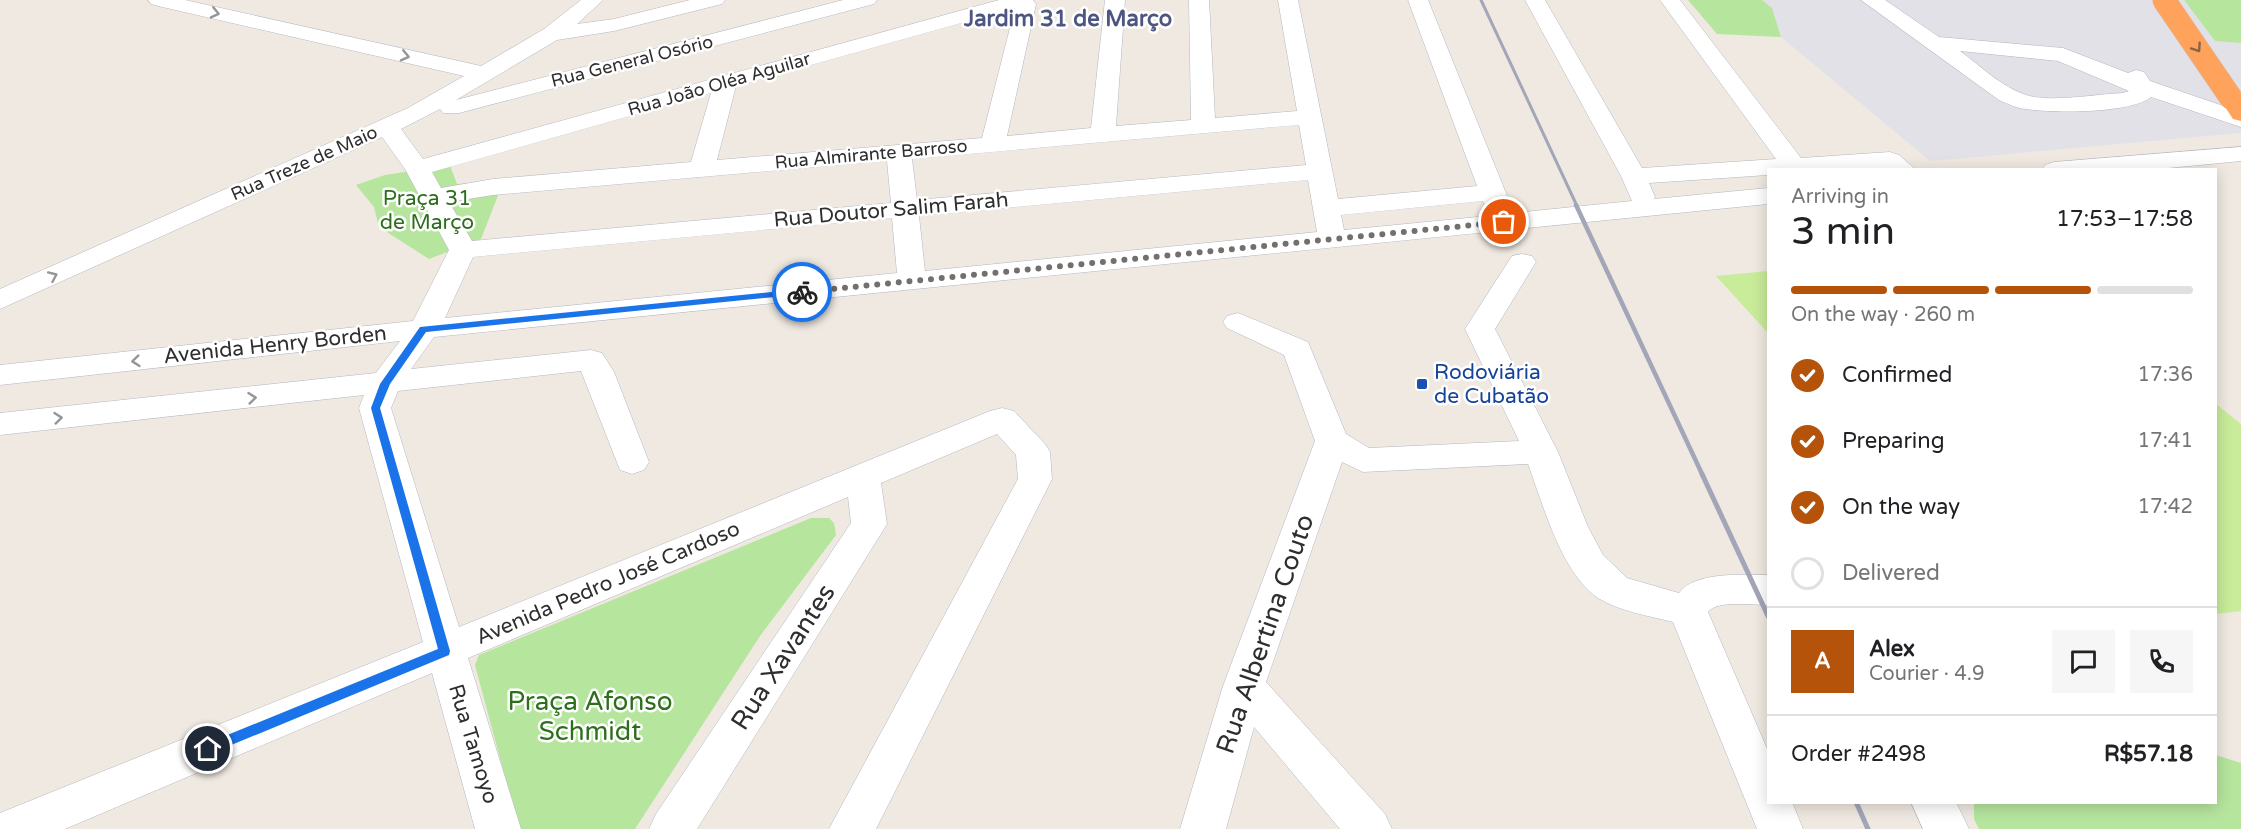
<!DOCTYPE html>
<html lang="en">
<head>
<meta charset="utf-8">
<style>
	body { margin:0; font-family:"Varela Round",sans-serif; background:#f6f6f6; color:#202124; height:100vh; display:flex; flex-direction:column; font-size:22px; white-space:nowrap }
	* { box-sizing:border-box; margin:0 }
	p { font-size:20px; color:#757577 }
	.icon { flex:none; width:33px; height:33px; fill:none; stroke:currentColor; stroke-width:2; stroke-linecap:round; stroke-linejoin:round }
	.map { position:relative; flex:1; overflow:hidden }
	.sheet { position:absolute; left:1767px; top:168px; width:450px; height:636px; display:flex; flex-direction:column; background:#fff; border-radius:0px; box-shadow:0 3px 15px #0003 }
	.sheet>* { flex:none }
	.pin { position:absolute; display:grid; place-items:center; width:51px; height:51px; color:#fff; margin:-26px; border:3px solid #fff; border-radius:50%; box-shadow:0 2px 6px #0007 }
	.courier { position:absolute; display:grid; place-items:center; width:60px; height:60px; margin:-30px; border:4px solid #1a73e8; border-radius:50%; background:#fff; color:#222; box-shadow:0 2px 8px #0007 }
	.overview em { font-style:normal; font-weight:600 }
	.overview div { display:flex; flex-direction:column-reverse }
	.overview { display:flex; align-items:center; justify-content:space-between; height:102px; padding:0 24px }
	h1 { font-size:39px; font-weight:600; line-height:45px }
	.bar { display:grid; grid-template-columns:repeat(4,1fr); gap:9px 6px; align-content:center; height:72px; padding:0 24px }
	.bar i { height:8px; border-radius:4px; background:#e0e0e0 }
	.bar .selected { background:#b45309 }
	.bar p { grid-column:span 4 }
	.line { display:flex; align-items:center; gap:15px; padding:0 24px; border-top:2px solid #e0e0e0 }
	.line div { flex:1 }
	.round { display:grid; place-items:center; flex:none; width:63px; height:63px; border-radius:0px; background:#f6f6f6 }
	ol { padding:0 24px; list-style:none }
	li { display:flex; align-items:center; gap:18px; height:66px }
	li p { margin-inline-start:auto }
	li .icon { padding:6px; border-radius:50%; background:#b45309; color:#fff; stroke-width:4 }
	li:last-child { color:#757577 }
	li i { width:33px; height:33px; border:3px solid #e0e0e0; border-radius:50% }
	.map>svg:first-child { display:block }
</style>
</head>
<body>
<div class="map">
<svg width="2241" height="829" viewBox="0 0 2241 829">
	<rect width="100%" height="100%" fill="#efe9e1"/>
	<!-- industrial -->
	<path fill="#e3e1e8" d="M1762 0H2184L2215 41 2241 43V133L1930 161 1781 37 1772 8Z"/>
	<!-- green -->
	<g fill="#b6e59e">
		<path d="M1688 0H1762L1772 8 1781 37 1717 34Z"/>
		<path d="M2184 0H2241V43L2215 41Z"/>
		<path d="M450 165 457 184 504 180 481 239 429 259 379 227 374 207 356 185 385 175Z"/>
		<path d="M811 518H829L834 523 836 535 760 636 635 829H519L475 665 479 655Z"/>
		<path d="M2216 755 2241 763V829H1979L1974 819V803L2216 802Z"/>
	</g>
	<!-- pitch -->
	<g fill="#c9ec9a">
		<path d="M1768 271V333L1716 276Z"/>
		<path d="M2216 404 2241 424V611L2216 614Z"/>
	</g>
	<g fill="none" stroke-linecap="round" stroke-linejoin="round">
		<!-- minor casing -->
		<g stroke="#b4b7c1" stroke-width="1">
			<g id="minor">
				<path d="M148 0H185L481 66 544 29 581 0H603L577 24 614 19 690 0H725L722 4 614 31 557 40 456 100 843 0H877L874 4 459 113H443L440 109 401 129 423 159 999 0H1033L1036 4 1007 136 1091 128 1105 0H1125L1116 126 1191 120 1189 0H1209L1215 118 1297 111 1278 0H1298L1338 199 1477 186 1408 0H1428L1514 213 1632 201 1621 176 1525 0H1545L1642 168 1776 159 1660 0H1680L1801 158 1890 152 1899 155 1916 170H1768V175L1649 183 1655 197 1654 199 1768 188V204L434 337 411 369 591 350 602 353 614 372 649 462 644 470 632 474 620 470 581 371 398 391 391 408 459 627 990 411 1002 408 1014 411 1045 444 1050 452 1052 479 876 829H829L1018 479 1016 455 997 434 881 483 887 524 697 829H649L656 814 851 523 848 497 468 658 521 829H475L432 673 65 829H0V813L423 642 359 408 364 395 0 435V413L376 373 400 341 0 385V365L413 321 449 250 405 169 382 137 0 309V289L408 108 464 76 158 6 151 4ZM1015 8 982 138 717 160 736 86ZM711 93 691 162 493 179 441 188 432 172ZM1299 125 1306 165 917 200 912 159ZM887 161 891 203 472 241 449 202 493 195ZM1308 180 1317 232 925 271 919 216ZM1483 201 1488 216 1344 230 1341 215ZM892 218 897 273 445 318 473 257Z"/>
				<path d="M1861 0H1885L1939 37 2063 48 2128 73 2136 70 2144 72 2150 81 2241 112V127L2151 97C2130 114 2052 113 2026 109 2016 108 2008 104 1999 100ZM1960 51 2058 61 2129 91 2123 93C2096 94 2051 103 2026 95 2002 87 1980 66 1960 51Z"/>
				<path d="M2241 147V161L2148 170H2042L2045 165 2054 162Z"/>
				<path d="M1522 254 1532 256 1536 262 1495 329 1558 452 1588 527 1603 555 1627 578 1679 593C1695 571 1744 575 1768 575V605C1754 605 1716 600 1708 612L1768 751V802H1792L1803 829H1757L1673 622C1649 616 1619 611 1598 598 1561 573 1543 504 1528 464L1363 472 1342 462 1266 682 1385 814 1392 829H1340L1254 727 1226 829H1180L1223 686 1315 441 1284 355 1227 328 1223 322 1227 316 1238 313 1308 342 1346 434 1369 448 1519 441 1465 329 1512 256Z"/>
				<path d="M1911 802H1956L1969 829H1923Z"/>
			</g>
		</g>
		<!-- highway casing -->
		<g stroke="#c9c9c9" stroke-width="1">
			<path id="highway" d="M2231 91 2241 96V121L2233 119 2219 98 2223 93Z"/>
		</g>
		<!-- minor -->
		<use href="#minor" fill="#fff" fill-rule="evenodd"/>
		<!-- highway -->
		<use href="#highway" fill="#ffa35c" fill-rule="evenodd"/>
		<!-- rail-far2 -->
		<path stroke="#a3a6b8" stroke-width="3" d="M1481 0 1577 206"/>
		<!-- rail-far1 -->
		<path stroke="#a3a6b8" stroke-width="4.5" d="M1576 205 1703 476"/>
		<!-- rail -->
		<g stroke="#a3a6b8" stroke-width="5">
			<path d="M1702 474 1768 616"/>
			<path d="M1856 802 1868 829"/>
		</g>
		<!-- highway-bridge casing -->
		<g stroke="#c9c9c9" stroke-width="24" stroke-linecap="butt">
			<path id="highway-bridge" d="M2164 0 2231 98"/>
		</g>
		<!-- highway-bridge -->
		<use href="#highway-bridge" stroke="#ffa35c" stroke-width="23"/>
	</g>
	<!-- one-way arrows -->
	<defs><path id="oneway-chevron" d="M-2-3.5L2.5 0L-2 3.5" fill="none" stroke-width="1.6" stroke-linecap="round" stroke-linejoin="round" transform="scale(1.5)"/></defs>
	<g stroke="#969696">
		<use href="#oneway-chevron" transform="translate(215 13) rotate(13)"/>
		<use href="#oneway-chevron" transform="translate(405 56) rotate(13)"/>
		<use href="#oneway-chevron" transform="translate(53 276) rotate(-24)"/>
		<use href="#oneway-chevron" transform="translate(136 361) rotate(174)"/>
		<use href="#oneway-chevron" transform="translate(252 398) rotate(-6)"/>
		<use href="#oneway-chevron" transform="translate(58 418) rotate(-6)"/>
	</g>
	<use stroke="#8c6343" href="#oneway-chevron" transform="translate(2197 48) rotate(56)"/>
	<!-- route -->
	<path fill="#1a73e8" d="M802 289 805 294 426 332 390 384 380 408 450 651 449 655 212 753H203V745L438 649 371 408 380 384 420 327Z"/>
	<g fill="none" stroke-linecap="round" stroke-linejoin="round">
		<!-- done -->
		<path stroke="#726f6d" stroke-width="6" stroke-dasharray="0 10.8" d="M802 292 1504 222"/>
	</g>
	<!-- markers -->
	<rect fill="#1a4fb4" stroke="#fff" stroke-width="2" x="1416" y="378" width="12" height="12" rx="3"/>
	<g text-anchor="middle" dominant-baseline="central" stroke-width="5" stroke-linejoin="round" paint-order="stroke">
		<!-- far-street labels -->
		<g font-size="18" fill="#2e2e2e" stroke="#fff">
			<text transform="translate(632 61) rotate(-14)">Rua General Osório</text>
			<text transform="translate(719 84) rotate(-16)">Rua João Oléa Aguilar</text>
			<text transform="translate(871 154) rotate(-5)">Rua Almirante Barroso</text>
			<text transform="translate(304 163) rotate(-24)">Rua Treze de Maio</text>
		</g>
		<!-- park labels -->
		<g font-size="21" fill="#2c6e1b" stroke="#fff">
			<text x="427" y="198">Praça 31<tspan x="427" dy="24">de Março</tspan></text>
		</g>
		<!-- street labels -->
		<g font-size="21" fill="#2e2e2e" stroke="#fff">
			<text transform="translate(891 210) rotate(-5)">Rua Doutor Salim Farah</text>
			<text transform="translate(275 345) rotate(-6)">Avenida Henry Borden</text>
			<text transform="translate(608 583) rotate(-23)">Avenida Pedro José Cardoso</text>
			<text transform="translate(473 744) rotate(73)">Rua Tamoyo</text>
		</g>
		<!-- transit labels -->
		<g font-size="21" fill="#164399" stroke="#fff" text-anchor="start">
			<text x="1434" y="372">Rodoviária<tspan x="1434" dy="24">de Cubatão</tspan></text>
		</g>
		<!-- far-district labels -->
		<g font-size="22" font-weight="bold" fill="#4d5680" stroke="#fff">
			<text x="1068" y="19">Jardim 31 de Março</text>
		</g>
		<!-- near-street labels -->
		<g font-size="26" fill="#2e2e2e" stroke="#fff">
			<text transform="translate(1265 634) rotate(-71)">Rua Albertina Couto</text>
			<text transform="translate(783 657) rotate(-57)">Rua Xavantes</text>
		</g>
		<!-- near-park labels -->
		<g font-size="26" fill="#2c6e1b" stroke="#fff">
			<text x="590" y="701">Praça Afonso<tspan x="590" dy="30">Schmidt</tspan></text>
		</g>
	</g>
</svg>
<div class="pin" style="left:1504px;top:222px;background:#ea580c"><svg class="icon" aria-label="bag" viewBox="0 0 24 24"><path d="M5 8h14l-1 12H6zM9 8a3 3 0 0 1 6 0"/></svg></div>
<div class="pin" style="left:208px;top:749px;background:#1f2937"><svg class="icon" aria-label="home" viewBox="0 0 24 24"><path d="M3 11l9-7 9 7M6 9v11h12V9"/></svg></div>
<div class="courier" style="left:802px;top:292px"><svg class="icon" aria-label="bike" viewBox="0 0 24 24"><circle cx="6" cy="16" r="4"/><circle cx="18" cy="16" r="4"/><path d="M6 16l4-8h5l3 8M10 8l3 8H6M13 5h3"/></svg></div>
<section class="sheet">
<div class="overview"><div><h1>3 min</h1><p>Arriving in</p></div><em>17:53–17:58</em></div>
<div class="bar"><i class="selected"></i><i class="selected"></i><i class="selected"></i><i></i><p>On the way · 260 m</p></div>
<ol>
<li><svg class="icon" aria-label="check" viewBox="0 0 24 24"><path d="M5 12l5 5 9-10"/></svg>Confirmed<p>17:36</p></li>
<li><svg class="icon" aria-label="check" viewBox="0 0 24 24"><path d="M5 12l5 5 9-10"/></svg>Preparing<p>17:41</p></li>
<li><svg class="icon" aria-label="check" viewBox="0 0 24 24"><path d="M5 12l5 5 9-10"/></svg>On the way<p>17:42</p></li>
<li><i></i>Delivered</li>
</ol>
<div class="line" style="height:108px"><b class="round" style="background:#b45309;color:#fff">A</b><div><b>Alex</b><p>Courier · 4.9</p></div><a class="round"><svg class="icon" aria-label="chat" viewBox="0 0 24 24"><path d="M4 5h16v11H9l-5 4z"/></svg></a><a class="round"><svg class="icon" aria-label="phone" viewBox="0 0 24 24"><path d="M5 4h4l2 5-3 2q2 4 5 5l2-3 5 2v4C11 20 4 13 5 4z"/></svg></a></div>
<div class="line" style="height:78px"><div>Order #2498</div><b>R$57.18</b></div>
</section>
</div>
</body>
</html>
